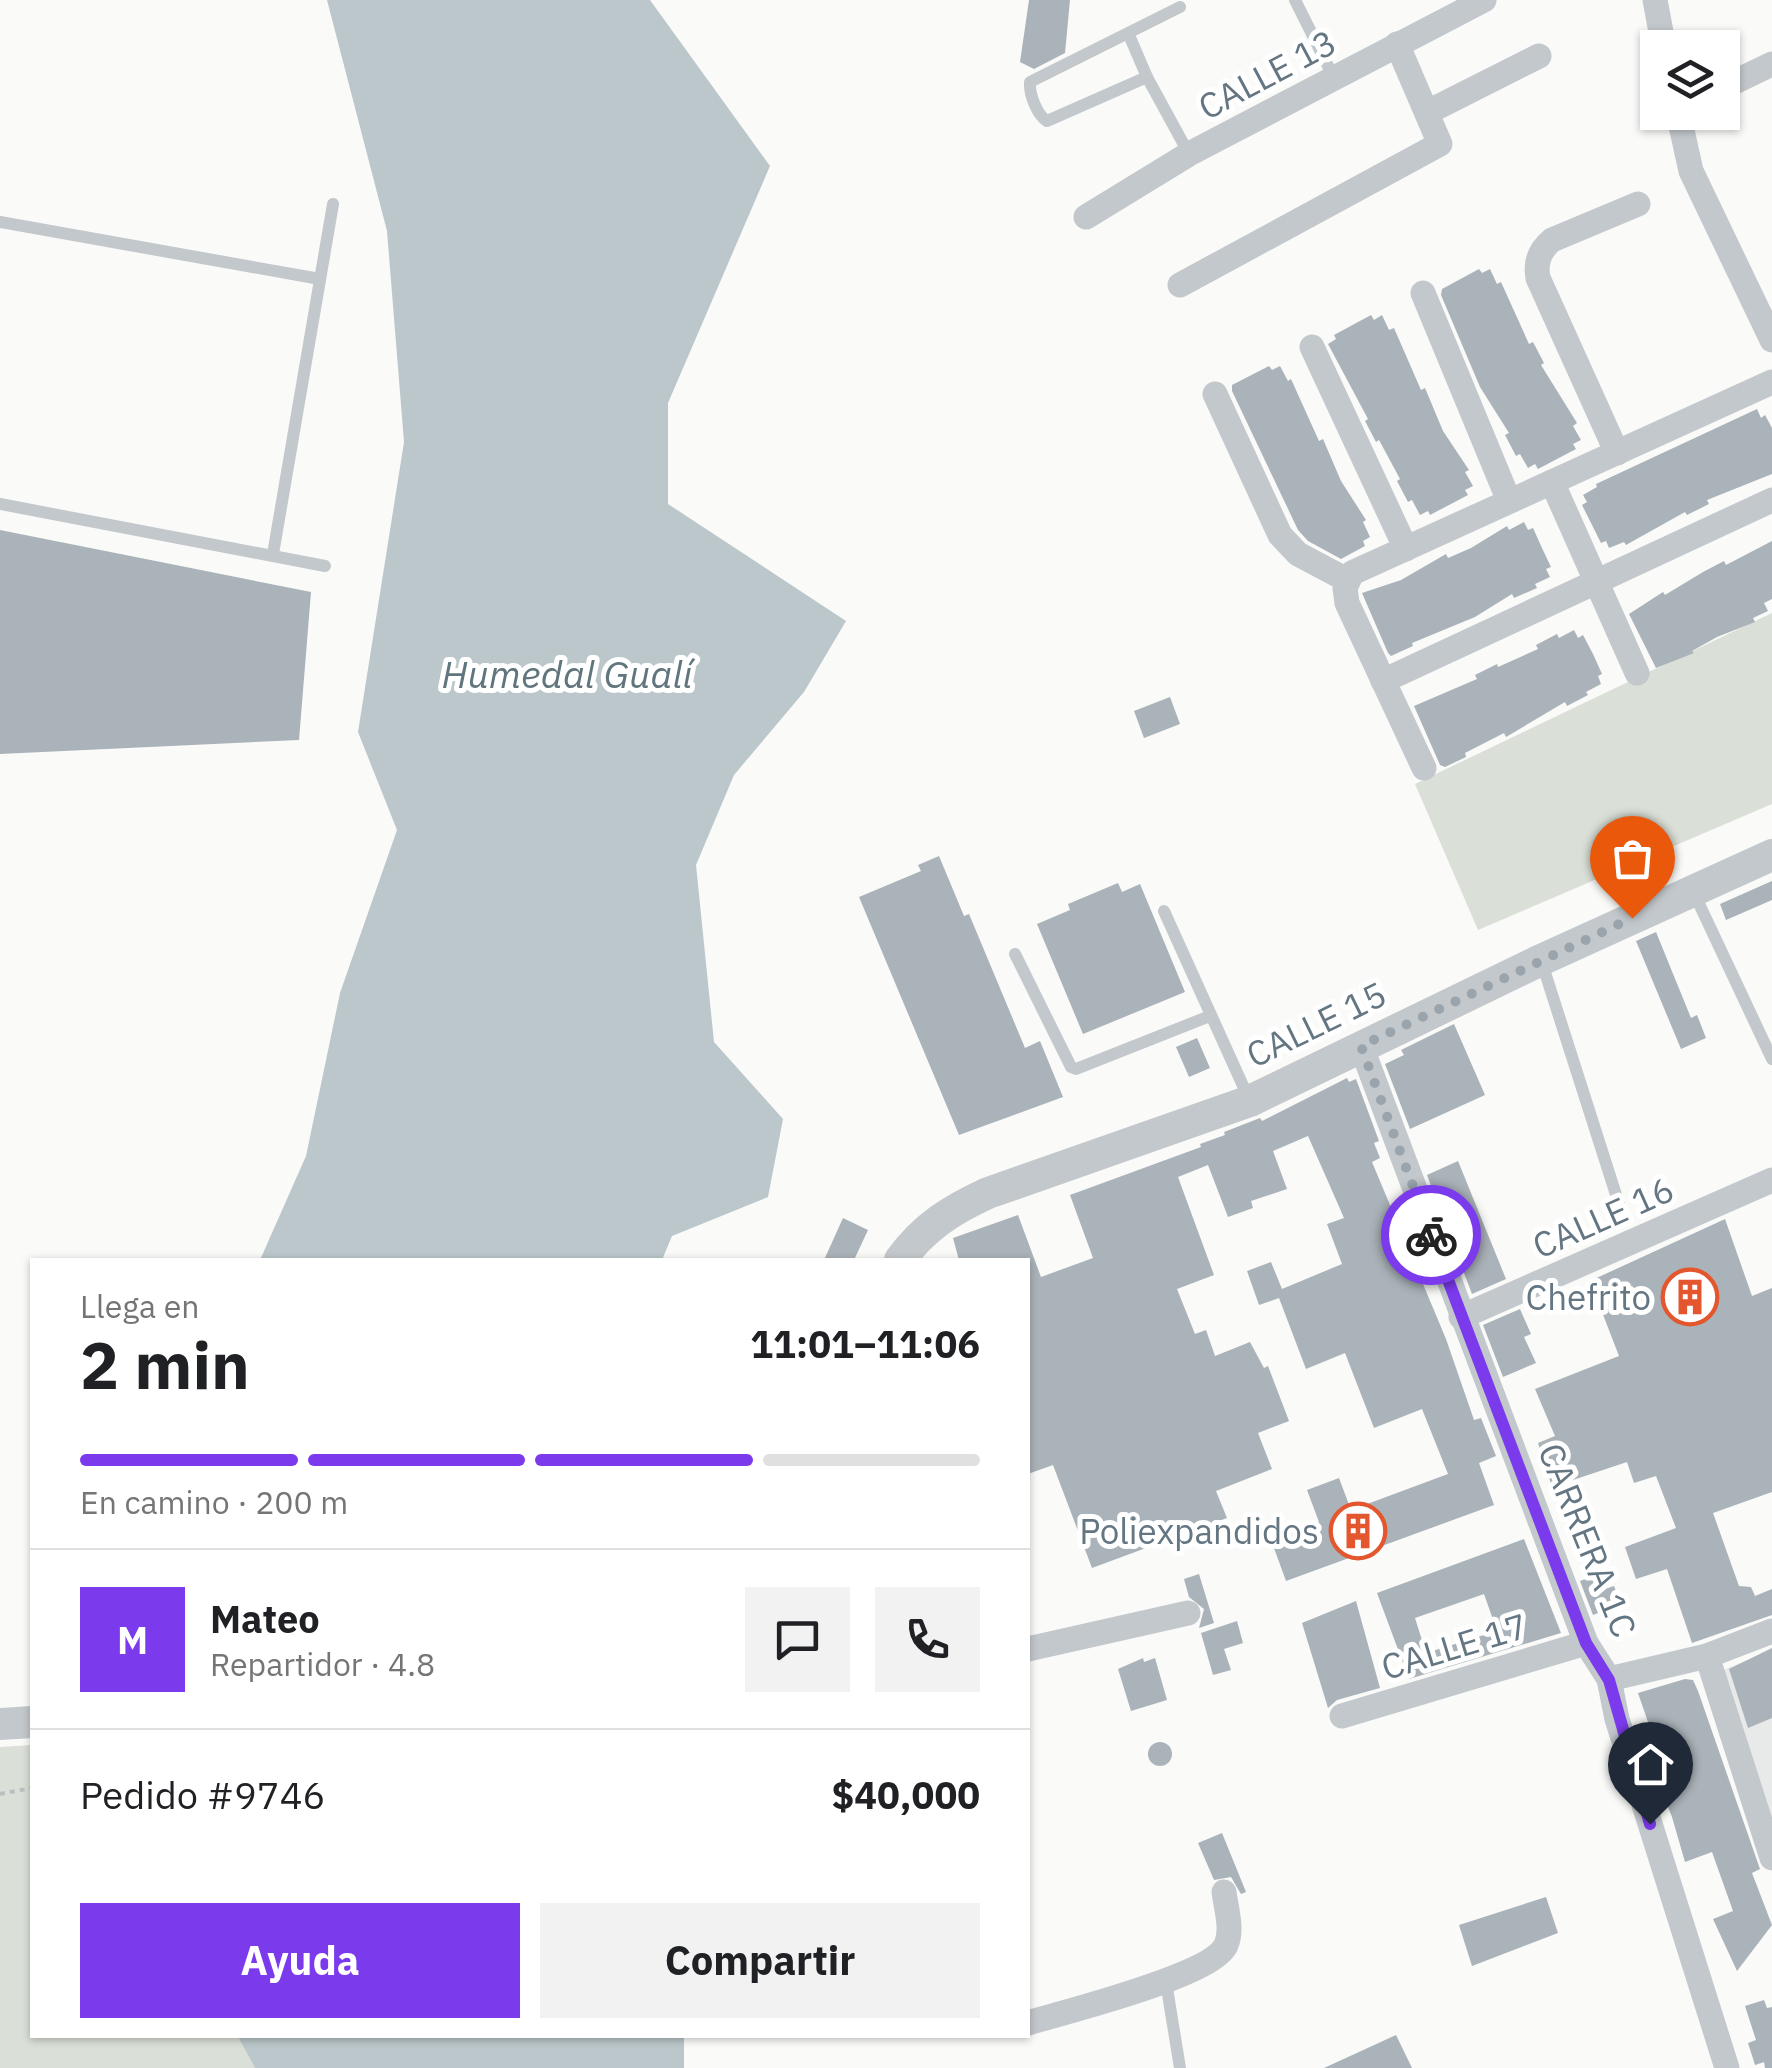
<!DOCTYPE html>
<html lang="es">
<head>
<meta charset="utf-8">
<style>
	body { margin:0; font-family:"IBM Plex Sans",sans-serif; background:#f2f2f2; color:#202124; height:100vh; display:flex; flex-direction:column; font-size:38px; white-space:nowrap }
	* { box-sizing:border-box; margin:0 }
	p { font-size:32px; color:#757577 }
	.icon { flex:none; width:55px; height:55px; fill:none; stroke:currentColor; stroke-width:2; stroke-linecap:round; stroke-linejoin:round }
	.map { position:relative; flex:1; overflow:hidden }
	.sheet { position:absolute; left:30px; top:1258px; width:1000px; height:780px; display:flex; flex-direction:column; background:#fff; border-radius:0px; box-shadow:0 2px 8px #0004 }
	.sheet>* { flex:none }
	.buttons { position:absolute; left:1640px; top:30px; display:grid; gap:20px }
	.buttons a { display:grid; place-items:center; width:100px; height:100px; border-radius:0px; background:#fff; box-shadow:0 2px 8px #0004; font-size:50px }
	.pin { position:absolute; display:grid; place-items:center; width:85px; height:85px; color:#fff; margin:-102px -42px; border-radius:50% 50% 50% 0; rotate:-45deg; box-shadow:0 0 10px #0007 }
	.pin .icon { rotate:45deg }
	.courier { position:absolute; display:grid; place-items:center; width:100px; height:100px; margin:-50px; border:8px solid #7c3aed; border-radius:50%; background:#fff; color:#222; box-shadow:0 2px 12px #0007 }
	.headline em { font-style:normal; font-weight:700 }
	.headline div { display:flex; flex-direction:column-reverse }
	.headline { display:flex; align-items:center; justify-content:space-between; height:170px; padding:0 50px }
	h1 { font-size:65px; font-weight:700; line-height:75px }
	.bar { display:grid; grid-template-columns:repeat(4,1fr); gap:15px 10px; align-content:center; height:120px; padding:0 50px }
	.bar i { height:12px; border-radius:8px; background:#e0e0e0 }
	.bar .selected { background:#7c3aed }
	.bar p { grid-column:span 4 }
	.line { display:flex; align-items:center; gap:25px; padding:0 50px; border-top:2px solid #e0e0e0 }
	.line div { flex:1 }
	.round { display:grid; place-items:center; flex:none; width:105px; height:105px; border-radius:0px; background:#f2f2f2 }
	.cta { display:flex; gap:20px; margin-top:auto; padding:20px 50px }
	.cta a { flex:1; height:115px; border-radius:0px; background:#7c3aed; color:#fff; font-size:40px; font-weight:700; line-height:115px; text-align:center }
	.cta a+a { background:#f2f2f2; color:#202124 }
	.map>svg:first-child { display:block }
</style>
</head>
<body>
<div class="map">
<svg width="1772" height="2068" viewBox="0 0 1772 2068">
	<rect width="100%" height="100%" fill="#fafaf8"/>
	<!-- built -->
	<path fill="#e8e9e9" d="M1772 1650V1821L1723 1670Z"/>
	<!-- green -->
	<g fill="#dadfd7">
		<path d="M1772 613V804L1478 930 1415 784Z"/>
		<path d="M32 1745V2035H237L255 2068H0V1747Z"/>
	</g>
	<!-- water -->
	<g fill="#bbc7cb">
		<path d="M327 0H650L770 166 668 403V504L846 621 804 692 734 775 696 865 714 1042 783 1119 768 1197 672 1236 662 1260H260L306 1156 340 993 397 830 358 732 404 442 387 231Z"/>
		<path d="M237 2035H684V2068H255Z"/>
	</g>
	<!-- building -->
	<g fill="#aab3b9" fill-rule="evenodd">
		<path d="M1029 0H1070L1065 53 1034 69 1020 62Z"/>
		<path d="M1479 269 1482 273 1490 269 1497 284 1501 282 1529 344 1533 342 1544 363 1541 365 1577 423 1573 426 1581 440 1573 444 1576 449 1538 469 1535 464 1528 468 1520 454 1516 456 1505 435 1509 433 1480 387 1441 295 1442 289Z"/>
		<path d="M1371 315 1374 320 1382 315 1389 330 1394 328 1421 390 1425 388 1443 431 1469 470 1465 472 1473 486 1465 490 1468 495 1430 515 1428 511 1420 515 1412 500 1408 502 1397 481 1400 479 1379 440 1376 442 1365 421 1368 419 1328 344 1336 339 1334 335Z"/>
		<path d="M1269 366 1272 370 1280 366 1288 381 1291 379 1319 441 1323 439 1341 481 1366 520 1363 522 1370 537 1363 541 1365 546 1341 559 1308 541 1298 530 1232 391V385Z"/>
		<path d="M1757 409 1761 418 1765 415 1772 428V474L1707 500 1709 504 1687 515 1685 512 1626 545 1624 542 1609 548 1606 541 1601 543 1582 505 1587 502 1583 495 1597 487 1596 484Z"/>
		<path d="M1524 522 1528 530 1533 528 1542 548 1551 567 1546 569 1550 577 1535 584 1537 588 1514 598 1512 594 1475 617 1412 643 1413 646 1391 656 1388 653 1362 593 1401 580 1446 554 1448 558 1471 548 1507 526 1509 530Z"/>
		<path d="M0 530 311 592 299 740 0 754Z"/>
		<path d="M1772 541V599L1764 603 1768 611 1753 618 1755 622 1717 637 1692 651 1694 653 1656 668 1629 614 1663 592 1665 595 1703 572 1724 561 1726 565Z"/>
		<path d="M1574 630 1578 638 1583 635 1593 654 1602 674 1598 676 1601 684 1586 692 1588 695 1567 706 1565 702 1506 737 1504 733 1465 753 1466 757 1445 767 1440 765 1414 706 1477 679 1475 675 1497 664 1498 667 1538 649 1536 645 1557 634 1559 638Z"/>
		<path d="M1170 697 1180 724 1144 738 1134 711Z"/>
		<path d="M939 856 964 916 969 914 1025 1048 1040 1041 1063 1097 959 1135 859 897 921 871 918 865Z"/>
		<path d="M1772 881V900L1726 920 1720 904Z"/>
		<path d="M1118 883 1122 892 1140 884 1185 992 1083 1034 1037 924 1070 910 1068 904Z"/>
		<path d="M1656 932 1691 1018 1697 1015 1706 1038 1681 1049 1636 941Z"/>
		<path d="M1454 1024 1485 1095 1410 1129 1385 1064 1404 1055 1401 1050Z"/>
		<path d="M1197 1038 1210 1068 1189 1077 1176 1047Z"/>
		<path d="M1347 1078 1349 1082 1356 1079 1379 1141 1374 1143 1380 1158 1372 1162 1446 1339 1474 1420 1481 1418 1496 1456 1479 1463 1494 1505 1286 1581 1271 1540 1319 1522 1307 1490 1339 1478 1351 1510 1448 1474 1422 1409 1374 1428 1345 1353 1306 1369 1279 1298 1259 1305 1247 1271 1271 1262 1282 1289 1342 1264 1327 1224 1344 1218 1308 1136 1273 1151 1287 1189 1251 1201 1253 1208 1228 1217 1208 1165 1178 1177 1214 1275 1177 1289 1195 1334 1206 1330 1215 1356 1250 1342 1264 1368 1268 1366 1289 1421 1258 1433 1272 1469 1216 1491 1227 1518 1092 1568 1053 1465 1028 1474V1260H959L953 1238 1018 1215 1041 1277 1093 1258 1070 1195 1201 1147 1200 1144 1225 1135 1224 1132 1260 1118 1262 1121Z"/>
		<path d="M1458 1161 1506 1279 1472 1294 1427 1175Z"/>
		<path d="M843 1218 868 1230 854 1260H824Z"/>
		<path d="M1725 1219 1752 1296 1772 1288V1492L1713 1513 1739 1586 1751 1587 1755 1596 1772 1589V1615L1692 1643 1667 1569 1636 1579 1625 1547 1676 1528 1656 1476 1634 1483 1627 1462 1552 1487 1538 1443 1555 1436 1535 1389 1619 1356 1590 1281Z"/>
		<path d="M1520 1309 1531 1334 1524 1337 1536 1363 1503 1377 1483 1325Z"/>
		<path d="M1524 1539 1561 1633 1409 1679 1377 1593ZM1484 1594 1497 1631 1426 1653 1415 1618Z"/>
		<path d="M1199 1574 1214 1623 1199 1628 1204 1609 1189 1597 1184 1579Z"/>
		<path d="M1599 1574 1605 1589 1614 1586 1621 1604 1593 1615 1580 1581Z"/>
		<path d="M1356 1601 1380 1688 1337 1700 1328 1708 1302 1623Z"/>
		<path d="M1237 1621 1243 1643 1224 1649 1231 1670 1213 1675 1201 1633Z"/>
		<path d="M1772 1648V1718L1748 1728 1729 1669Z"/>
		<path d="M1143 1658 1144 1662 1155 1658 1167 1700 1131 1711 1118 1669Z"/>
		<path d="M1685 1679 1693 1680 1698 1691 1760 1869 1752 1873 1772 1925 1737 1971 1713 1919 1733 1911 1712 1852 1685 1862 1672 1817 1638 1732 1650 1728 1638 1693Z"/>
		<circle cx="1160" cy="1754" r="12"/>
		<path d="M1222 1833 1246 1892 1241 1894 1231 1877 1214 1880 1198 1843Z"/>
		<path d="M1546 1897 1558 1933 1472 1966 1459 1925Z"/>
		<path d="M1764 2000 1767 2008 1772 2007V2068H1765L1764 2062 1755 2065 1748 2043 1756 2040 1745 2006Z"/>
		<path d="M1396 2035 1412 2068H1324Z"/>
	</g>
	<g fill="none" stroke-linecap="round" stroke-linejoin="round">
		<!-- path -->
		<path stroke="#bbbfc2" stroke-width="4" stroke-dasharray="5 5" stroke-linecap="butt" d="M0 1794 32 1788"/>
		<!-- service -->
		<g stroke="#c3c8cc" stroke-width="12">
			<path d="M1295 0 1334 78"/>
			<path d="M1180 7 1030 82C1029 94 1037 115 1047 121L1147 77 1189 154"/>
			<path d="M1129 35 1147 77"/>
			<path d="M0 222 320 279"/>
			<path d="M0 504 325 566"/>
			<path d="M273 554 333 204"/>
			<path d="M1694 893 1772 1059"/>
			<path d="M1164 911 1249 1099"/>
			<path d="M1015 954 1071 1067 1076 1069 1210 1016"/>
			<path d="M1542 963 1619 1204"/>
			<path d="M1166 1982 1180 2068"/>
		</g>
		<!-- minor -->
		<g stroke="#c3c8cc" stroke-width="25">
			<path d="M1655 0 1664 48"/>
			<path d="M1722 88 1772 64"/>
			<path d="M1428 112 1539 56"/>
			<path d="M1678 112 1691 171 1772 340"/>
			<path d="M1086 217 1189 154 1484 0"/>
			<path d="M1180 285 1440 144 1397 44"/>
			<path d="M1423 293 1509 501"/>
			<path d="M1312 347 1406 549"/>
			<path d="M1215 394 1280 535 1298 554 1347 580"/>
			<path d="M1617 453 1538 278C1535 262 1540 250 1552 240L1638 204"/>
			<path d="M1552 482 1637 673"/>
			<path d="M1383 681 1772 500"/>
			<path d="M1424 768 1347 603 1345 588 1352 573 1772 382"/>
			<path d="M1361 1046 1586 1643 1609 1679 1617 1719 1727 2068"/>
			<path d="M1461 1317 1772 1180"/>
			<path d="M1028 1649 1188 1613"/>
			<path d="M1707 1656 1772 1858"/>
			<path d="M1609 1679 1707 1656 1772 1631"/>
			<path d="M1342 1716 1586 1643"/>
			<path d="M1028 2023C1064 2012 1212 1976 1226 1945 1233 1930 1226 1908 1224 1892"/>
		</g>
		<!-- tertiary -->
		<g stroke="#c3c8cc" stroke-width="32">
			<path d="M900 1260C924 1227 951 1210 988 1193L1250 1101 1541 960 1772 855"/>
			<path d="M0 1724 32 1722"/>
		</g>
	</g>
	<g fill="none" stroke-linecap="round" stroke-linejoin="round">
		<!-- done -->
		<path stroke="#99a4ac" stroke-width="10" stroke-dasharray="0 18" d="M1431 1235 1361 1046 1632 918"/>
		<!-- route -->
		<path stroke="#7c3aed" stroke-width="12" d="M1431 1235 1586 1643 1609 1680 1650 1824"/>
	</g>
	<!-- icons -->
	<defs>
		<g id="building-ring" transform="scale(2.875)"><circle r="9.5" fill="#fff" stroke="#e4572e" stroke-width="1.5"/><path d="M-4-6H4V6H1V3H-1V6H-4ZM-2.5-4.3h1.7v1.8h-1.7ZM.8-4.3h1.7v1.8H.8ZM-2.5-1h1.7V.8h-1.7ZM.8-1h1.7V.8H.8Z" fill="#e4572e"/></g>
	</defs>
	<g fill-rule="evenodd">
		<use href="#building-ring" x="1690" y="1297"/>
		<use href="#building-ring" x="1358" y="1531"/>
	</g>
	<g text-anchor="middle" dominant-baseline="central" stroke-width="10" stroke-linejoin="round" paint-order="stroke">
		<!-- street labels -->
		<g font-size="35" fill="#657683" stroke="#fff">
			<text transform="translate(1267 74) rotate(-28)">CALLE 13</text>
			<text transform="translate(1316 1024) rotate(-26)">CALLE 15</text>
			<text transform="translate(1603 1217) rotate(-24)">CALLE 16</text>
			<text transform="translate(1588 1540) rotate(68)">CARRERA 1C</text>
			<text transform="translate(1454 1646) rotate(-17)">CALLE 17</text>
		</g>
		<!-- poi labels -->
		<g font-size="35" fill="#657683" stroke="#fff" text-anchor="end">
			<text x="1651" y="1297">Chefrito</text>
			<text x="1319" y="1531">Poliexpandidos</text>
		</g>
		<!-- water labels -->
		<g font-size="38" font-style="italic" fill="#60757c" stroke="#fff">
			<text x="567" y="673">Humedal Gualí</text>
		</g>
	</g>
</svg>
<div class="buttons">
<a><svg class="icon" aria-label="layers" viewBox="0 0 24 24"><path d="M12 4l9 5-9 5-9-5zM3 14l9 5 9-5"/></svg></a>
</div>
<div class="pin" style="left:1632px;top:918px;background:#ea580c"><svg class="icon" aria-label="bag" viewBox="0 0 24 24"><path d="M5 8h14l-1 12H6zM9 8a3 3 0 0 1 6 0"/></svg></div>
<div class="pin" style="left:1650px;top:1824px;background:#1f2937"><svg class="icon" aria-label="home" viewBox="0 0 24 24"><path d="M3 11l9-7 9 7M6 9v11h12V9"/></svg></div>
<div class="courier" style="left:1431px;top:1235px"><svg class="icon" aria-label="bike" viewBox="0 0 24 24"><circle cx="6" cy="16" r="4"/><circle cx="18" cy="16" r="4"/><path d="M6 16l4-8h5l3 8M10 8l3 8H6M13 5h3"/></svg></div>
<section class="sheet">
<div class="headline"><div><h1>2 min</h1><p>Llega en</p></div><em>11:01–11:06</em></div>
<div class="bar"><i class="selected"></i><i class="selected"></i><i class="selected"></i><i></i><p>En camino · 200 m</p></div>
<div class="line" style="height:180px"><b class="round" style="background:#7c3aed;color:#fff">M</b><div><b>Mateo</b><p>Repartidor · 4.8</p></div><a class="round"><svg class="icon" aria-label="chat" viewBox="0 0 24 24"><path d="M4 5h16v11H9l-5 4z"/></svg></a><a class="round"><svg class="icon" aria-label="phone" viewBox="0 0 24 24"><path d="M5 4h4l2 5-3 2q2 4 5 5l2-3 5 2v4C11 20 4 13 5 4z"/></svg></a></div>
<div class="line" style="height:130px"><div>Pedido #9746</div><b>$40,000</b></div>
<div class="cta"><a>Ayuda</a><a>Compartir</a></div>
</section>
</div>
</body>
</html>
